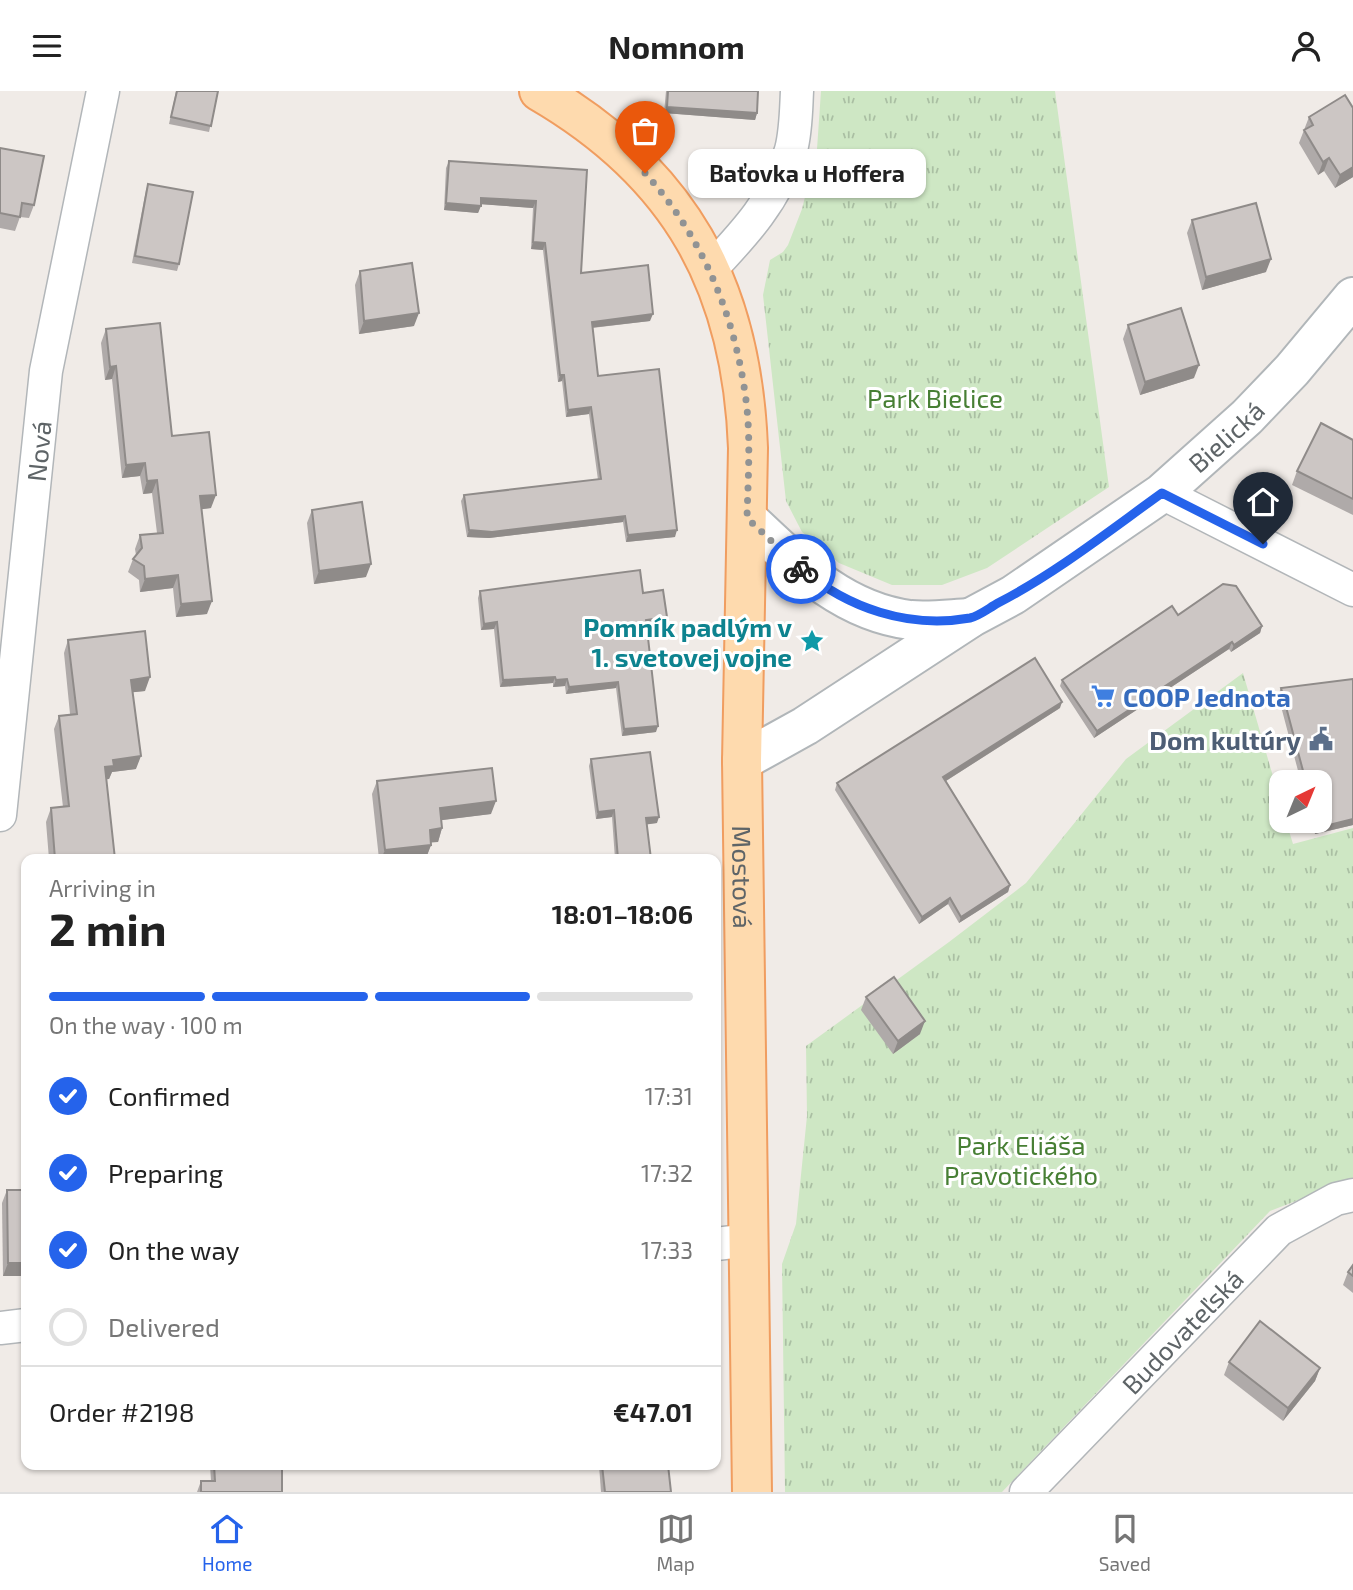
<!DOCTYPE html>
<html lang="en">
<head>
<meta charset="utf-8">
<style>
	body { margin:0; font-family:"Exo 2",sans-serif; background:#f2f2f2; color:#222; height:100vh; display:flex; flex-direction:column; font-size:26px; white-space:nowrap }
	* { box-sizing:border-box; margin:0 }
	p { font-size:23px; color:#767676 }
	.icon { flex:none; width:38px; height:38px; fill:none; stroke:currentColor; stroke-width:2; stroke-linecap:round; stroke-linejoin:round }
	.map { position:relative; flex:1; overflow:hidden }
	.sheet { position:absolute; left:21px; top:763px; width:700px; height:616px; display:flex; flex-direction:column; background:#fff; border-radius:14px; box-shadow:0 2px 5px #0004 }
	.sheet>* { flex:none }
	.needle { width:46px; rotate:43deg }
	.controls { position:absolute; left:1269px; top:679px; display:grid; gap:14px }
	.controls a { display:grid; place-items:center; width:63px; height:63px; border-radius:14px; background:#fff; box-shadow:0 2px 5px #0004; font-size:35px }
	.pin { position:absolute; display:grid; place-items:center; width:60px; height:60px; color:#fff; margin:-72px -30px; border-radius:50% 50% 50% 0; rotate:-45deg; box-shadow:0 0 7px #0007 }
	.pin .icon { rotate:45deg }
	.courier { position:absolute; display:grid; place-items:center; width:70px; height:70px; margin:-35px; border:5px solid #2563eb; border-radius:50%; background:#fff; color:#222; box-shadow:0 2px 9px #0007 }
	.bubble { position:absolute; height:49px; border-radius:14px; background:#fff; box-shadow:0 2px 5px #0004; font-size:23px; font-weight:700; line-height:49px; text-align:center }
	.headline em { font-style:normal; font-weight:700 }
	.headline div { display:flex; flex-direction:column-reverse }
	.headline { display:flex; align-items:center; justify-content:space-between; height:119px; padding:0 28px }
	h1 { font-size:46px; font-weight:700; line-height:52px }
	.bar { display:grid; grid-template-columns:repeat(4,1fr); gap:10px 7px; align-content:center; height:84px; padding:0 28px }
	.bar i { height:9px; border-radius:5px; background:#e0e0e0 }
	.bar .on { background:#2563eb }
	.bar p { grid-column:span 4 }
	.line { display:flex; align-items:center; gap:18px; padding:0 28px; border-top:2px solid #e0e0e0 }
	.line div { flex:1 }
	ol { padding:0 28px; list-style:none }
	li { display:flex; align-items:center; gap:21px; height:77px }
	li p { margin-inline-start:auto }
	li .icon { padding:7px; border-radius:50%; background:#2563eb; color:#fff; stroke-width:4 }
	li:last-child { color:#767676 }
	li i { width:38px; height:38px; border:4px solid #e0e0e0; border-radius:50% }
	header { display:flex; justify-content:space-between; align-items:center; height:91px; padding:0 28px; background:#fff; font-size:32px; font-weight:700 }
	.menu { display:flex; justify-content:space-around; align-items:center; height:98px; border-top:2px solid #e0e0e0; background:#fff; font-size:19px; color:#767676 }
	.menu a { display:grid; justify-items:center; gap:4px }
	.menu .on { color:#2563eb }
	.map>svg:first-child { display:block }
</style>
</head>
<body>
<header><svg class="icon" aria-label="menu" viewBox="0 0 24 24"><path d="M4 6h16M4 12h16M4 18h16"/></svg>Nomnom<svg class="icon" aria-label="person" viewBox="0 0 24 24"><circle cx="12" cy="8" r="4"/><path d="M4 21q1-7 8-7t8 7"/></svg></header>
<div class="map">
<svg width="1353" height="1401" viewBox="0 0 1353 1401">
	<defs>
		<pattern id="park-tufts" width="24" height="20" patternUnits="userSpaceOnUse" patternTransform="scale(1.75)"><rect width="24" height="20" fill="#cee7c4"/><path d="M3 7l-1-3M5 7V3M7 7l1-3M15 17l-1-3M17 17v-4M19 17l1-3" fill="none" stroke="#aabfa3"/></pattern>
	</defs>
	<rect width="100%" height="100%" fill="#f0ebe7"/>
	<!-- park -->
	<g fill="url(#park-tufts)">
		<path d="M821 0H1055L1109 396 987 477 942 494H892L839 472 802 441 786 410 763 204 770 169 783 161 788 154 802 118 817 58Z"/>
		<path d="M1243 582 1281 713V730H1286L1293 753 1353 737V1088L1270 1120 1002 1401H785L782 1173 796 1133 807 1025 806 955 949 851 1026 792 1126 668Z"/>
	</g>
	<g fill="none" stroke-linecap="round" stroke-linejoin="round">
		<!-- minor casing -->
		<g stroke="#b2b6b9" stroke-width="35">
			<g id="minor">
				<path d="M710 179C744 143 777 108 791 59 796 40 796 20 797 0"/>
				<path d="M1162 402 1353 499"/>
				<path id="s1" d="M0 724 46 280 103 0"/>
				<path d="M716 1153 750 1149"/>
				<path d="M0 1237 26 1234"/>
				<path id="s2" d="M1026 1401 1279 1139 1336 1108 1353 1104"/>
			</g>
		</g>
		<!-- secondary casing -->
		<g stroke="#b1b6b9" stroke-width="42">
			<g id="secondary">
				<path d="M747 427C795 472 841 520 910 529 929 531 950 528 970 527"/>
				<path id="s3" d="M742 670 805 635 972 526 1013 504 1162 402 1247 326 1292 279 1353 206"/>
			</g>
		</g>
		<!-- primary casing -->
		<g stroke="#f09d60" stroke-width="42">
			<g id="primary">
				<path id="s4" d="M539 0C680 82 742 194 748 357L742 670 752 1401"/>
			</g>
		</g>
		<!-- minor -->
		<use href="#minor" stroke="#fff" stroke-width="32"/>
		<!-- secondary -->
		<use href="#secondary" stroke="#fff" stroke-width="38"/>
		<!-- primary -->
		<use href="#primary" stroke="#fedaae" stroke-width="38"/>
	</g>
	<!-- wall -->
	<g fill="#afaaa9">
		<path d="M176 0H218L209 41 169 33Z"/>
		<path d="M666 0H758L757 22 755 29 664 22Z"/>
		<path d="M1309 26 1353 86 1335 97 1324 80 1318 84 1299 52Z"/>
		<path d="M0 57 34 114 29 127 20 126 15 140 0 137Z"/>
		<path d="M449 70 587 79 581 182 650 230 592 237 598 285 675 446 626 451 623 431 489 447 467 446 461 410 464 404 598 389 589 323 566 326 562 290 558 291 543 159 531 158 533 117 481 113 478 122 444 119 446 77Z"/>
		<path d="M148 93 179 173 177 180 132 172 146 99Z"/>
		<path d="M1192 129 1266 181 1202 199 1187 142Z"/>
		<path d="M360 180 414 235 359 243 355 194Z"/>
		<path d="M1128 234 1194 287 1140 304 1123 248Z"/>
		<path d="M106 238 172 345 211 417 202 418 207 523 176 526 173 497 140 501 139 489 128 481 133 468 136 464 135 458 140 444 157 442 152 402 143 403 140 385 122 387 112 288 105 289 101 252Z"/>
		<path d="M1353 349V424L1292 394 1297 380Z"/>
		<path d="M312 419 366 486 314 493 307 432Z"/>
		<path d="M480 500 643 502 667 526 664 533 647 535 656 641 622 645 616 597 566 603 565 595 553 596V592L500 596 494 538 481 539 478 507Z"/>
		<path d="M1178 524 1262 535 1260 542 1231 561 1229 558 1094 647 1060 595 1062 589Z"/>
		<path d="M68 549 145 600 133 601 136 678 112 681 109 688H106L115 768H49L46 731 51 717 63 716 54 638 59 625 70 623 64 562Z"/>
		<path d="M1281 597 1353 734 1315 743 1311 730H1320V691H1301L1278 604Z"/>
		<path d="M1060 617 946 690 1010 794 1008 801 959 832 948 813 919 833 835 699 837 692Z"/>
		<path d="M591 668 657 732 646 733 651 768H615L612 726 596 728 589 675Z"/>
		<path d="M377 690 491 723 441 729 442 737 438 751H431V754L426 767 379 768 372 703Z"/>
		<path d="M866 906 920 943 893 963 861 919Z"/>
		<path d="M25 977H26V1037L21 991Z"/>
		<path d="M7 1099H26V1185H3L2 1112Z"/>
		<path d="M1353 1174V1202L1343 1194 1348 1181Z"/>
		<path d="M1229 1271 1320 1277 1315 1290 1283 1330 1224 1284Z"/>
		<path d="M210 1374H282V1401H197L201 1390H211Z"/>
		<path d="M599 1374H668L671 1401H601Z"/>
	</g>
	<!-- shaded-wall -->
	<g fill="#8f8b89">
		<path d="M667 16 757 22 755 29 664 22Z"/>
		<path d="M1329 67 1324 80 1318 84 1323 71Z"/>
		<path d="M1353 76V86L1335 97 1340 84Z"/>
		<path d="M481 107 536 110 533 117 478 113Z"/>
		<path d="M446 112 481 115 478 122 444 119Z"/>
		<path d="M533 151 545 152 543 159 531 158Z"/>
		<path d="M1271 168 1266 181 1202 199 1206 186Z"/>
		<path d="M419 222 414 235 359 243 364 230Z"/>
		<path d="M653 223 650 230 589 237 592 231Z"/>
		<path d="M1199 274 1194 287 1140 304 1145 291Z"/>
		<path d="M116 275 112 288 105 289 110 276Z"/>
		<path d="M560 284H564L562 290 558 291Z"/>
		<path d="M591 316 589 323 566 326 568 319Z"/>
		<path d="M145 372 140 385 122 387 126 374Z"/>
		<path d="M157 389 152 402 143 403 147 390Z"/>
		<path d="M216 404 211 417 196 419 200 405Z"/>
		<path d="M625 425 623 431 489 447 467 446 469 439Z"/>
		<path d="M677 439 675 446 626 451 628 444Z"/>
		<path d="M371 473 366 486 314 493 319 480Z"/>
		<path d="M178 484 173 497 140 501 145 488Z"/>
		<path d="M212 510 207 523 176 526 181 513Z"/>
		<path d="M667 526 664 533 643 536 646 529Z"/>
		<path d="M497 531 494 538 481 539 484 533Z"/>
		<path d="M1262 535 1260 542 1231 561 1234 554Z"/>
		<path d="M1232 551 1229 558 1094 647 1097 640Z"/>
		<path d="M150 586 145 600 126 602 131 589Z"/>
		<path d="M555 586 553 592 500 596 503 589Z"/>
		<path d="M567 588 565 595 553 596 556 589Z"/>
		<path d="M618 591 616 597 566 603 569 596Z"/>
		<path d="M1062 611 1060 617 941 693 943 686Z"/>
		<path d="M658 635 656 641 622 645 624 638Z"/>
		<path d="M141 665 136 678 112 681 109 688 100 689 105 676 113 669Z"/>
		<path d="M496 710 491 723 435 730 440 717Z"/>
		<path d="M614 719 612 726 596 728 598 721Z"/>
		<path d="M659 726 657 732 643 734 646 727Z"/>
		<path d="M1353 728V734L1315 743 1317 737Z"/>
		<path d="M442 737 438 751 425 752 430 739Z"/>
		<path d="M431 754 426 767 381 768 385 759Z"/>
		<path d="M1010 794 1008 801 959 832 961 826Z"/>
		<path d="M950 807 948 813 919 833 922 826Z"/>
		<path d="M925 930 920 943 893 963 898 950Z"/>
		<path d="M8 1172H26V1185H3Z"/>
		<path d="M1320 1277 1315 1290 1283 1330 1288 1317Z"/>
	</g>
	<!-- building -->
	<g fill="#ccc6c4" stroke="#8f8b89" stroke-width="2">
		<path d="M177 0H218L211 35 171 26Z"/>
		<path d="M668 0H758L757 22 667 16Z"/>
		<path d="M1345 4 1353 17V76L1340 84 1329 67 1323 71 1304 39 1313 34 1309 26Z"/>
		<path d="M0 57 44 65 34 114 22 112 20 126 0 122Z"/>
		<path d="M449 70 587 79 581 182 648 174 653 223 592 231 598 285 659 278 677 439 628 444 625 425 492 441 469 439 464 404 601 388 591 316 568 319 564 284H560L545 152 533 151 536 110 481 107V115L446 112Z"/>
		<path d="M148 93 193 101 179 173 135 165Z"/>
		<path d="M1256 112 1271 168 1206 186 1192 129Z"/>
		<path d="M412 172 419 222 364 230 360 180Z"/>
		<path d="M1181 217 1199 274 1145 291 1128 234Z"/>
		<path d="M160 232 172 345 209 341 216 404 200 405 212 510 181 513 178 484 145 488 144 475 133 468 142 457 140 444 163 442 157 389 147 390 145 372 126 374 116 275 110 276 106 238Z"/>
		<path d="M1321 332 1353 349V408L1297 380Z"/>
		<path d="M362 411 371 473 319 480 312 419Z"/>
		<path d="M640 479 643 502 663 499 667 526 646 529 658 635 624 638 618 591 569 596 567 588 556 589 555 586 503 589 497 531 484 533 480 500Z"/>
		<path d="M1223 493 1236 495 1262 535 1234 554 1232 551 1097 640 1062 589 1172 515 1178 524Z"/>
		<path d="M145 540 150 586 131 589 141 665 113 669 114 675 105 676 115 768H55L51 717 69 715 59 625 77 623 68 549Z"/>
		<path d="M1035 567 1062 611 943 686 1010 794 961 826 950 807 922 826 837 692Z"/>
		<path d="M1353 588V728L1317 737 1316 730H1320V691H1306L1281 597Z"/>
		<path d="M650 661 659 726 646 727 651 768H618L614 719 598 721 591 668Z"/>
		<path d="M492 677 496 710 440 717 442 737 430 739 431 754 385 759 377 690Z"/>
		<path d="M894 886 925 930 898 950 866 906Z"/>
		<path d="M7 1099H26V1172H8Z"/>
		<path d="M1353 1174V1185L1348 1181Z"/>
		<path d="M1260 1230 1320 1277 1288 1317 1229 1271Z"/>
		<path d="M214 1374H282V1401H201V1390H215Z"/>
		<path d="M602 1374H668L671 1401H605Z"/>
	</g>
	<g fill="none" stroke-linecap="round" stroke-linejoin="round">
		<!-- done -->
		<path stroke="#919394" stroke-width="7" stroke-dasharray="0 12.6" d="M645 82C702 145 735 224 746 309 751 348 748 388 747 427L801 478"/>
		<!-- route -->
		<path stroke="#2563eb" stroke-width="9" d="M801 478C848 517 908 538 970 527 979 525 989 517 998 512 1056 482 1109 440 1162 402L1263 453"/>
	</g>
	<!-- icons -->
	<defs>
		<g id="sight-bare" transform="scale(1.89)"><path d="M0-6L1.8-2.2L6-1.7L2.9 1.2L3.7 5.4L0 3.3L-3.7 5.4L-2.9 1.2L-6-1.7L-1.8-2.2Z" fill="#0f9aa8" stroke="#fff" stroke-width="2.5" paint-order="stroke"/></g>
		<g id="supermarket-bare" transform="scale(1.89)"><path d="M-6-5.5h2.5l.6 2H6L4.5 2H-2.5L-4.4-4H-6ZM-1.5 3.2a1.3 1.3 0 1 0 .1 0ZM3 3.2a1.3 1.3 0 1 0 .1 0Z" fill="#3f7fe0" stroke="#fff" stroke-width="2.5" paint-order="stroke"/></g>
		<g id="civic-bare" transform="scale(1.89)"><path d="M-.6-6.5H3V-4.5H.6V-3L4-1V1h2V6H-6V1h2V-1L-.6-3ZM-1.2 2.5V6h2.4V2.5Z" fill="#5c6f8a" stroke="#fff" stroke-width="2.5" paint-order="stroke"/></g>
	</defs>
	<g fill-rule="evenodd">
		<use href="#sight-bare" x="812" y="550"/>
		<use href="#supermarket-bare" x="1103" y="605"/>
		<use href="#civic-bare" x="1321" y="648"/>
	</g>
	<g text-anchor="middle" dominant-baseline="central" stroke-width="6" stroke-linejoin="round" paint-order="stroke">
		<!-- park labels -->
		<g font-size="26" fill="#477f34" stroke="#fff">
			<text x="935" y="306">Park Bielice</text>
			<text x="1021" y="1053">Park Eliáša<tspan x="1021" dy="30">Pravotického</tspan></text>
		</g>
		<!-- street labels -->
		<g font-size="26" fill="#5e6467" stroke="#fff">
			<text stroke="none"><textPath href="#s3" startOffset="584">Bielická</textPath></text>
			<text stroke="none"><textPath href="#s1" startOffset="366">Nová</textPath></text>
			<text stroke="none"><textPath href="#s4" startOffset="864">Mostová</textPath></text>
			<text stroke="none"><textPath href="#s2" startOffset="224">Budovateľská</textPath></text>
		</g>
		<!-- culture labels -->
		<g font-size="26" font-weight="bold" fill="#0d838f" stroke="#fff" text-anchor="end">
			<text x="792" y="535">Pomník padlým v<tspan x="792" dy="30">1. svetovej vojne</tspan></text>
		</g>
		<!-- shop labels -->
		<g font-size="26" font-weight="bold" fill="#366cbe" stroke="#fff" text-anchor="start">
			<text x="1123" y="605">COOP Jednota</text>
		</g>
		<!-- service labels -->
		<g font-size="26" font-weight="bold" fill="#4e5e75" stroke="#fff" text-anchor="end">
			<text x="1301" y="648">Dom kultúry</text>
		</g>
	</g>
</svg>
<div class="controls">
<a><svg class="needle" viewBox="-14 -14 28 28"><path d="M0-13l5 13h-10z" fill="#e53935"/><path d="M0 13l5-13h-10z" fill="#767676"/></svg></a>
</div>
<div class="pin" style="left:645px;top:82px;background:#ea580c"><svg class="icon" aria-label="bag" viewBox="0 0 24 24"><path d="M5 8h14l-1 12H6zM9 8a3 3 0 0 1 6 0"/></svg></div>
<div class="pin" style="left:1263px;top:453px;background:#1f2937"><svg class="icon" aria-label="home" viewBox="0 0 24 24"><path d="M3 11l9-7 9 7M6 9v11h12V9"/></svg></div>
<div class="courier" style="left:801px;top:478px"><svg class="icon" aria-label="bike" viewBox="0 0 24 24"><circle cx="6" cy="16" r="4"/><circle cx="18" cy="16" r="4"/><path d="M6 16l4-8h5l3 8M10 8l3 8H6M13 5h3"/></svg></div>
<div class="bubble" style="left:688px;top:58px;width:238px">Baťovka u Hoffera</div>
<section class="sheet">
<div class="headline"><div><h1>2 min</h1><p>Arriving in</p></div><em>18:01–18:06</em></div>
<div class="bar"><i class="on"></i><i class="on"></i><i class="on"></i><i></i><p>On the way · 100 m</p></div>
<ol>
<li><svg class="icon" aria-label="check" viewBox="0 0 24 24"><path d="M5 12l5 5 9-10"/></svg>Confirmed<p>17:31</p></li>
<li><svg class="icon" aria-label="check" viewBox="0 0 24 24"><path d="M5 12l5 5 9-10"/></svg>Preparing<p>17:32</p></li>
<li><svg class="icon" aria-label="check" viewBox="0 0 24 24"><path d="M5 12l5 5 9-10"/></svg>On the way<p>17:33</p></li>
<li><i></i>Delivered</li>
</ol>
<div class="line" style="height:91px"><div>Order #2198</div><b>€47.01</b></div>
</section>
</div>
<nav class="menu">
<a class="on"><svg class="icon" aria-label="home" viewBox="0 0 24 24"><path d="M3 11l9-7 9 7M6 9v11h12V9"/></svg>Home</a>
<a><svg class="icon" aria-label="map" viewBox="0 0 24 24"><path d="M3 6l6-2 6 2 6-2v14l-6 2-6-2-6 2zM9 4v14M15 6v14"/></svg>Map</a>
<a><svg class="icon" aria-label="saved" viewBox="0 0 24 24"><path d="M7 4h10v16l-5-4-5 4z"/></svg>Saved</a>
</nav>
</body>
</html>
